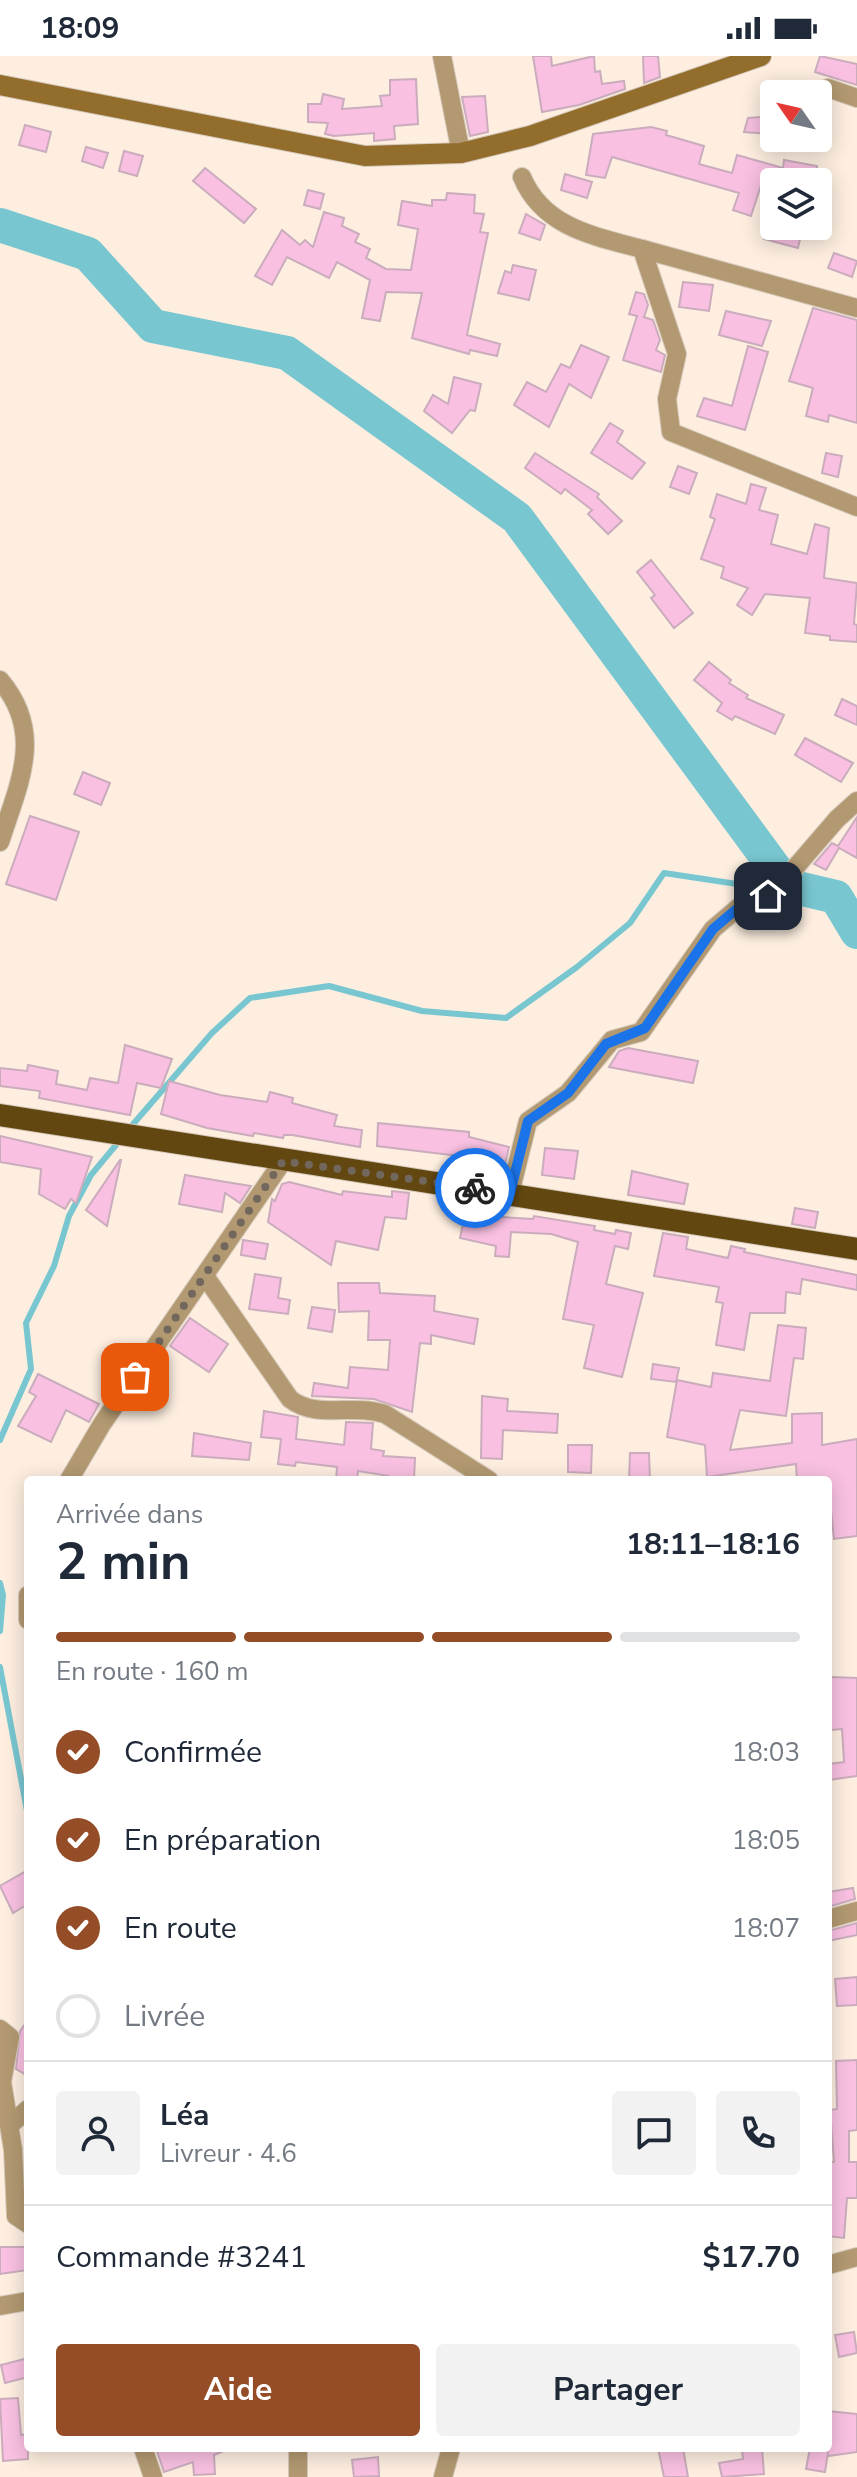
<!DOCTYPE html>
<html lang="fr">
<head>
<meta charset="utf-8">
<style>
	body { margin:0; font-family:"Nunito Sans",sans-serif; background:#f2f2f3; color:#1f2937; height:100vh; display:flex; flex-direction:column; font-size:30px; white-space:nowrap }
	* { box-sizing:border-box; margin:0 }
	p { font-size:26px; color:#747a83 }
	.icon { flex:none; width:44px; height:44px; fill:none; stroke:currentColor; stroke-width:2; stroke-linecap:round; stroke-linejoin:round }
	.map { position:relative; flex:1; overflow:hidden }
	.side { position:absolute; left:24px; top:1420px; width:808px; height:976px; display:flex; flex-direction:column; background:#fff; border-radius:8px; box-shadow:0 4px 20px #0003 }
	.side>* { flex:none }
	.needle { width:52px; rotate:304deg }
	.buttons { position:absolute; left:760px; top:24px; display:grid; gap:16px }
	.buttons a { display:grid; place-items:center; width:72px; height:72px; border-radius:8px; background:#fff; box-shadow:0 4px 20px #0003; font-size:40px }
	.pin { position:absolute; display:grid; place-items:center; width:68px; height:68px; color:#fff; margin:-34px; border-radius:16px; box-shadow:0 4px 12px #0006 }
	.courier { position:absolute; display:grid; place-items:center; width:80px; height:80px; margin:-40px; border:6px solid #1a73e8; border-radius:50%; background:#fff; color:#222; box-shadow:0 2px 10px #0007 }
	.overview em { font-style:normal; font-weight:700 }
	.overview div { display:flex; flex-direction:column-reverse }
	.overview { display:flex; align-items:center; justify-content:space-between; height:136px; padding:0 32px }
	h1 { font-size:52px; font-weight:700; line-height:60px }
	.bar { display:grid; grid-template-columns:repeat(4,1fr); gap:12px 8px; align-content:center; height:96px; padding:0 32px }
	.bar i { height:10px; border-radius:6px; background:#e0e1e3 }
	.bar .current { background:#954d28 }
	.bar p { grid-column:span 4 }
	.line { display:flex; align-items:center; gap:20px; padding:0 32px; border-top:2px solid #e0e1e3 }
	.line div { flex:1 }
	.round { display:grid; place-items:center; flex:none; width:84px; height:84px; border-radius:8px; background:#f2f2f3 }
	ol { padding:0 32px; list-style:none }
	li { display:flex; align-items:center; gap:24px; height:88px }
	li p { margin-inline-start:auto }
	li .icon { padding:8px; border-radius:50%; background:#954d28; color:#fff; stroke-width:4 }
	li:last-child { color:#747a83 }
	li i { width:44px; height:44px; border:4px solid #e0e1e3; border-radius:50% }
	.cta { display:flex; gap:16px; margin-top:auto; padding:16px 32px }
	.cta a { flex:1; height:92px; border-radius:8px; background:#954d28; color:#fff; font-size:32px; font-weight:700; line-height:92px; text-align:center }
	.cta a+a { background:#f2f2f3; color:#1f2937 }
	.status { display:flex; justify-content:space-between; align-items:center; height:56px; padding:0 40px; background:#fff; direction:ltr }
	.status svg { height:22px; fill:currentColor }
	.map>svg:first-child { display:block }
</style>
</head>
<body>
<div class="status"><b>18:09</b><svg viewBox="0 0 49 12"><path d="M0 12V9h3v3zM5 12V6h3v6zM10 12V3h3v9zM15 12V0h3v12zM26 1h20v11H26zM47 4h2v5h-2z"/></svg></div>
<div class="map">
<svg width="857" height="2421" viewBox="0 0 857 2421">
	<rect width="100%" height="100%" fill="#fdeee0"/>
	<g fill="none" stroke-linecap="round" stroke-linejoin="round">
		<!-- stream -->
		<g stroke="#78c6d0" stroke-width="6">
			<path d="M128 1074 212 977 250 942 329 930 422 955 506 962 577 911 630 867 664 817 737 828 779 818"/>
			<path d="M0 1384 31 1313 26 1267 54 1210 69 1160 91 1119 121 1083"/>
			<path d="M0 1527 3 1539 0 1575"/>
			<path d="M0 1611 28 1760"/>
		</g>
		<!-- river -->
		<path stroke="#78c6d0" stroke-width="34" d="M0 169 88 198 153 270 287 297 517 462 779 818 798 832 836 841 857 876"/>
	</g>
	<!-- building -->
	<g fill="#f9c0e1" stroke="#caacbd" stroke-width="2">
		<path d="M533 0H551L552 10 594 0 595 16 600 15 602 28 624 25 625 33 579 49 542 56Z"/>
		<path d="M643 0H658L660 21 644 27Z"/>
		<path d="M820 0 857 8V29L815 16Z"/>
		<path d="M416 23 418 68 394 70 395 83 374 85V77L334 80 325 78 328 67 308 66V48H321L323 38 344 43 342 53 382 50 380 40 390 39V24Z"/>
		<path d="M485 40 488 76 470 80 462 41Z"/>
		<path d="M773 60 772 78 744 76 748 62Z"/>
		<path d="M25 69 51 76 46 96 19 89Z"/>
		<path d="M651 71 667 75 666 79 704 90 699 108 732 117 737 99 783 112 784 104 817 110V126H762L751 160 733 154 739 137 612 101 605 122 586 119 593 78Z"/>
		<path d="M86 91 108 97 103 112 82 105Z"/>
		<path d="M124 95 143 100 137 120 119 115Z"/>
		<path d="M205 112 256 153 244 167 193 125Z"/>
		<path d="M565 118 592 126 587 142 561 134Z"/>
		<path d="M308 134 324 138 320 153 304 149Z"/>
		<path d="M447 137 475 139 474 157 484 158 480 176 488 177 467 279 500 288 497 300 470 294 469 298 412 282 422 237 386 236 380 265 362 262 370 224 337 206 329 222 287 201 272 229 255 220 282 174 300 189 305 184 313 191 324 156 344 162 342 170 359 178 355 186 370 193 366 202 386 213 411 214 418 173 398 169 402 145 432 150V144H446Z"/>
		<path d="M526 158 545 169 540 184 519 177Z"/>
		<path d="M767 170H803L798 192 764 183Z"/>
		<path d="M834 197 857 205 852 221 828 212Z"/>
		<path d="M513 209 536 214 529 244 498 237 505 215 511 217Z"/>
		<path d="M683 226 713 229 709 255 679 251Z"/>
		<path d="M636 236 644 238 648 249 644 261 653 264 660 284 656 294 665 299 661 316 623 304 637 260 629 258Z"/>
		<path d="M813 252 857 264V367L829 359 828 366 806 360 813 332 789 325Z"/>
		<path d="M726 255 771 265 762 290 719 279Z"/>
		<path d="M581 289 609 301 591 342 569 328 549 371 514 349 527 326 546 336 561 308 570 312Z"/>
		<path d="M748 290 768 296 745 374 697 360 704 342 732 350Z"/>
		<path d="M454 321 481 328 475 355 470 354 452 377 424 355 433 339 448 348Z"/>
		<path d="M610 367 623 375 617 386 645 407 632 423 591 397Z"/>
		<path d="M535 397 599 438 597 441 622 465 608 478 588 458 592 454 565 433 561 438 525 412Z"/>
		<path d="M826 397 842 400 838 421 822 417Z"/>
		<path d="M678 410 697 417 689 438 670 431Z"/>
		<path d="M751 428 766 432 759 454 778 459 771 488 807 498 815 468 829 472 824 522 857 527 854 568 857 569V586L830 584V580L805 577 810 542 765 538 752 559 737 549 748 532 721 522 724 511 701 503 715 463 710 461 717 438 746 448Z"/>
		<path d="M651 504 693 557 674 572 651 542 655 539 637 516Z"/>
		<path d="M709 606 731 624 729 627 748 639 746 642 784 659 775 678 735 660 732 664 717 655 722 647 694 624Z"/>
		<path d="M842 643 857 650V669L835 659Z"/>
		<path d="M805 682 853 707 841 726 795 699Z"/>
		<path d="M83 716 110 727 101 749 74 738Z"/>
		<path d="M30 760 79 776 56 844 6 828Z"/>
		<path d="M857 761V802L839 792 826 814 814 808 832 787 838 790Z"/>
		<path d="M125 989 172 1003 161 1032 137 1027 130 1059 39 1042 40 1035 0 1030V1012L27 1015 28 1009 58 1015 56 1028 87 1034 90 1022 118 1027Z"/>
		<path d="M628 992 698 1005 693 1027 609 1011 619 995Z"/>
		<path d="M169 1025 220 1039 267 1046 270 1036 293 1042 292 1047 337 1059 334 1070 362 1074 360 1091 292 1079H284L283 1082 254 1077 253 1080 207 1072 161 1058Z"/>
		<path d="M378 1067 469 1076V1081L509 1091 504 1113 474 1109 476 1102 377 1090Z"/>
		<path d="M0 1080 92 1101 76 1147 71 1143 65 1153 39 1138 41 1113 0 1106Z"/>
		<path d="M545 1092 578 1095 574 1123 542 1119Z"/>
		<path d="M120 1104H121L107 1170 86 1154Z"/>
		<path d="M632 1115 688 1128 684 1148 628 1139Z"/>
		<path d="M185 1119 226 1126 251 1130 240 1147 225 1137 222 1156 179 1148Z"/>
		<path d="M289 1126 342 1139 343 1135 392 1141V1135L409 1137 406 1163 385 1161 378 1194 336 1185 331 1209 268 1166 272 1143 275 1145 282 1128Z"/>
		<path d="M795 1152 818 1156 815 1172 792 1168Z"/>
		<path d="M473 1155 502 1161 533 1163 534 1160 595 1170 594 1174 615 1178 616 1174 631 1177 628 1193 615 1190 606 1228 643 1237 622 1321 584 1312 594 1269 563 1263 578 1186 551 1178 511 1176 509 1201 495 1200 496 1190 460 1182 463 1168 469 1169Z"/>
		<path d="M663 1177 688 1181 686 1193 728 1202 731 1190 745 1193 744 1196 857 1219V1234L802 1223 800 1238 786 1236 785 1257H750L744 1294 716 1289 723 1247 716 1246 719 1231 654 1220Z"/>
		<path d="M243 1184 268 1188 265 1203 241 1199Z"/>
		<path d="M255 1218 281 1222 278 1242 290 1244 288 1258 249 1253Z"/>
		<path d="M338 1227H379L380 1237 435 1240 434 1255 478 1263 474 1288 431 1279V1288L420 1287 412 1356 374 1343 312 1340 314 1327 348 1332 350 1311 388 1314 390 1284H368L369 1255 339 1256Z"/>
		<path d="M312 1251 335 1254 332 1276 308 1272Z"/>
		<path d="M190 1262 228 1288 209 1316 170 1290Z"/>
		<path d="M778 1269 806 1272 803 1303 794 1302 786 1360 740 1354 730 1394 792 1387V1358L822 1357V1389L857 1383V1480L834 1483 828 1424H797L796 1408 707 1421 705 1389 667 1381 677 1324 711 1331 713 1317 770 1325Z"/>
		<path d="M653 1308 679 1312 676 1326 651 1323Z"/>
		<path d="M38 1318 99 1348 89 1366 66 1354 51 1386 18 1370 36 1340 29 1336Z"/>
		<path d="M144 1328 158 1335 150 1353 134 1345Z"/>
		<path d="M482 1340 508 1343 507 1355 558 1358 557 1377 503 1374 502 1403 481 1402Z"/>
		<path d="M264 1355 298 1361 296 1383 344 1389 346 1366 373 1367 371 1393 384 1395 383 1400 415 1402 414 1424H389V1420L358 1415 357 1424H336L337 1411 296 1406 295 1410 278 1408 281 1383 261 1381Z"/>
		<path d="M194 1377 251 1387 249 1404 192 1400Z"/>
		<path d="M568 1389H592L591 1417 568 1416Z"/>
		<path d="M630 1397H649L650 1424H629Z"/>
		<path d="M830 1621 857 1622V1720L828 1724V1708L844 1706 842 1673 831 1674Z"/>
		<path d="M28 1814V1848L13 1857 0 1830Z"/>
		<path d="M853 1832 855 1843 828 1851V1836Z"/>
		<path d="M857 1867V1879L828 1885V1875Z"/>
		<path d="M857 1921V1949L837 1950 835 1923Z"/>
		<path d="M28 1964V2020L16 2013 20 1975Z"/>
		<path d="M857 2004V2074L849 2075V2106H857V2142H847L844 2182 828 2180V2106H834L830 2054 837 2053 836 2005Z"/>
		<path d="M0 2191H28V2214L0 2218Z"/>
		<path d="M854 2276 857 2297 839 2301 835 2279Z"/>
		<path d="M28 2302V2321L5 2327 1 2309Z"/>
		<path d="M18 2342 21 2379 28 2378V2403L3 2405 0 2343Z"/>
		<path d="M828 2355 857 2358V2396L828 2400V2396L825 2416 806 2413 810 2392H828Z"/>
		<path d="M156 2392H226V2394L214 2399 215 2418 194 2419 193 2406 164 2416Z"/>
		<path d="M658 2392H683L688 2421H664Z"/>
		<path d="M762 2392 764 2418 722 2421 719 2407 743 2403 742 2394Z"/>
		<path d="M378 2401 379 2420 354 2421 352 2404Z"/>
	</g>
	<g fill="none" stroke-linecap="round" stroke-linejoin="round">
		<!-- minor casing -->
		<g stroke="#d6c9bb" stroke-width="20">
			<g id="minor">
				<path d="M442 0 461 97"/>
				<path d="M828 32 857 42"/>
				<path d="M522 121C543 171 593 180 642 193L677 298 667 343 671 376 857 451"/>
				<path d="M642 193 857 252"/>
				<path d="M0 624C45 677 19 727 0 786"/>
				<path d="M510 1137 528 1065 568 1037 612 984 641 976 713 873 739 851 775 835 837 763 857 745"/>
				<path d="M205 1220 290 1343C317 1364 353 1347 385 1358L489 1424"/>
				<path d="M69 1424 102 1368 283 1105"/>
				<path d="M28 1539V1564"/>
				<path d="M828 1863 857 1855"/>
				<path d="M0 1973 10 1981 2 2026 13 2094 16 2160 28 2168"/>
				<path d="M10 2069 28 2053"/>
				<path d="M828 2209 857 2201"/>
				<path d="M0 2250 28 2245"/>
				<path d="M143 2392 153 2421"/>
				<path d="M298 2421V2392"/>
				<path d="M443 2421 451 2392"/>
			</g>
		</g>
		<!-- secondary casing -->
		<g stroke="#d6c9bb" stroke-width="22">
			<path id="secondary" d="M0 29 365 100 461 97 530 80 761 0"/>
		</g>
		<!-- trunk casing -->
		<g stroke="#d6c9bb" stroke-width="24">
			<path id="trunk" d="M0 1059 857 1193"/>
		</g>
		<!-- minor -->
		<use href="#minor" stroke="#b29971" stroke-width="18"/>
		<!-- secondary -->
		<use href="#secondary" stroke="#926d2c" stroke-width="20"/>
		<!-- trunk -->
		<use href="#trunk" stroke="#624710" stroke-width="22"/>
	</g>
	<g fill="none" stroke-linecap="round" stroke-linejoin="round">
		<!-- done -->
		<path stroke="#71675c" stroke-width="8" stroke-dasharray="0 14.4" d="M135 1321 283 1105 475 1132"/>
		<!-- route -->
		<path stroke="#1a73e8" stroke-width="10" d="M475 1132 510 1137 528 1065 568 1037 606 988 645 972 713 873 739 851 768 840"/>
	</g>
</svg>
<div class="buttons">
<a><svg class="needle" viewBox="-14 -14 28 28"><path d="M0-13l5 13h-10z" fill="#e53935"/><path d="M0 13l5-13h-10z" fill="#747a83"/></svg></a>
<a><svg class="icon" aria-label="layers" viewBox="0 0 24 24"><path d="M12 4l9 5-9 5-9-5zM3 14l9 5 9-5"/></svg></a>
</div>
<div class="pin" style="left:135px;top:1321px;background:#ea580c"><svg class="icon" aria-label="bag" viewBox="0 0 24 24"><path d="M5 8h14l-1 12H6zM9 8a3 3 0 0 1 6 0"/></svg></div>
<div class="pin" style="left:768px;top:840px;background:#1f2937"><svg class="icon" aria-label="home" viewBox="0 0 24 24"><path d="M3 11l9-7 9 7M6 9v11h12V9"/></svg></div>
<div class="courier" style="left:475px;top:1132px"><svg class="icon" aria-label="bike" viewBox="0 0 24 24"><circle cx="6" cy="16" r="4"/><circle cx="18" cy="16" r="4"/><path d="M6 16l4-8h5l3 8M10 8l3 8H6M13 5h3"/></svg></div>
<section class="side">
<div class="overview"><div><h1>2 min</h1><p>Arrivée dans</p></div><em>18:11–18:16</em></div>
<div class="bar"><i class="current"></i><i class="current"></i><i class="current"></i><i></i><p>En route · 160 m</p></div>
<ol>
<li><svg class="icon" aria-label="check" viewBox="0 0 24 24"><path d="M5 12l5 5 9-10"/></svg>Confirmée<p>18:03</p></li>
<li><svg class="icon" aria-label="check" viewBox="0 0 24 24"><path d="M5 12l5 5 9-10"/></svg>En préparation<p>18:05</p></li>
<li><svg class="icon" aria-label="check" viewBox="0 0 24 24"><path d="M5 12l5 5 9-10"/></svg>En route<p>18:07</p></li>
<li><i></i>Livrée</li>
</ol>
<div class="line" style="height:144px"><a class="round"><svg class="icon" aria-label="person" viewBox="0 0 24 24"><circle cx="12" cy="8" r="4"/><path d="M4 21q1-7 8-7t8 7"/></svg></a><div><b>Léa</b><p>Livreur · 4.6</p></div><a class="round"><svg class="icon" aria-label="chat" viewBox="0 0 24 24"><path d="M4 5h16v11H9l-5 4z"/></svg></a><a class="round"><svg class="icon" aria-label="phone" viewBox="0 0 24 24"><path d="M5 4h4l2 5-3 2q2 4 5 5l2-3 5 2v4C11 20 4 13 5 4z"/></svg></a></div>
<div class="line" style="height:104px"><div>Commande #3241</div><b>$17.70</b></div>
<div class="cta"><a>Aide</a><a>Partager</a></div>
</section>
</div>
</body>
</html>
